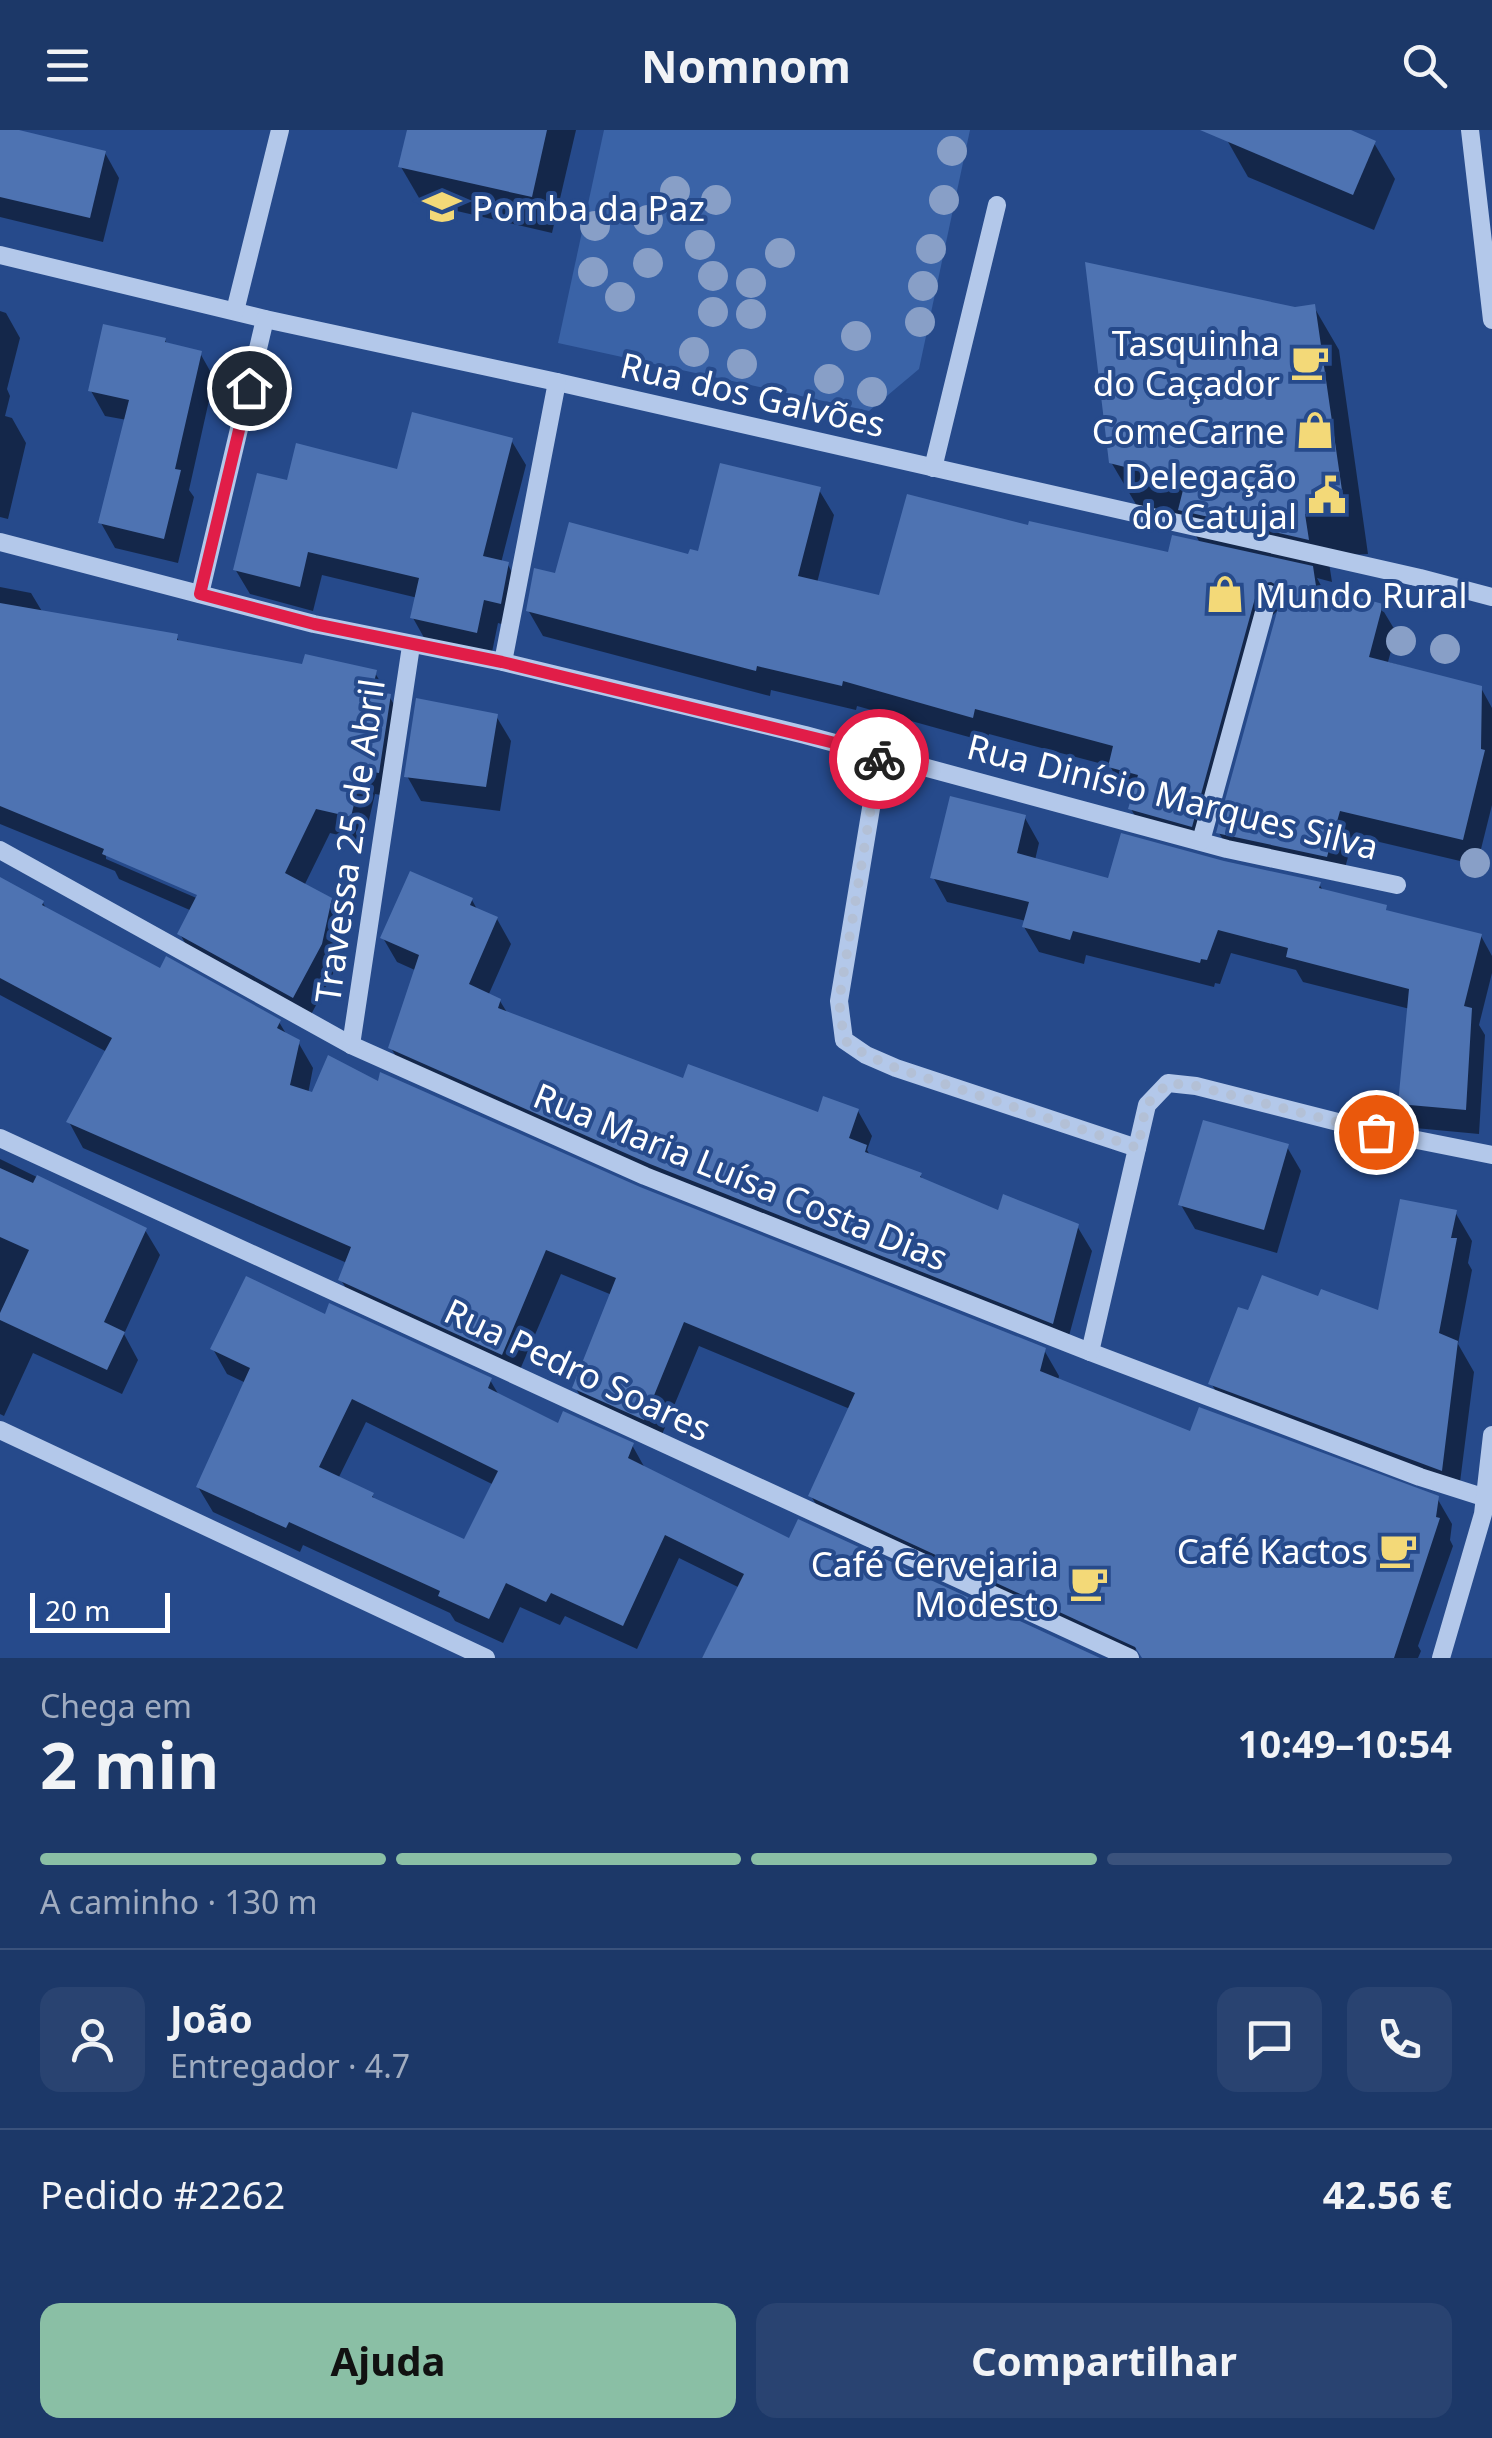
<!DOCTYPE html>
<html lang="pt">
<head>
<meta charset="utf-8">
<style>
	body { margin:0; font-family:"Noto Sans",sans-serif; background:#294371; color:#f1f3f6; height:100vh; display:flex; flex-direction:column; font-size:38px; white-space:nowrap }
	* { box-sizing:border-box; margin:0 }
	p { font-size:32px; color:#a0acc0 }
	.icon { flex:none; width:55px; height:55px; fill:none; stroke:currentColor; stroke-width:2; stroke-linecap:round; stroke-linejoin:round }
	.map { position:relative; height:1528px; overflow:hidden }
	.drawer { display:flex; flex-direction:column; background:#1c3868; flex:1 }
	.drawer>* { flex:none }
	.scale { position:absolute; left:30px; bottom:25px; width:140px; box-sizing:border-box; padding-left:10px; border:5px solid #fff; border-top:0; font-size:28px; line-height:35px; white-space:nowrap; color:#fff; -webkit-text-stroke:8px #264a8b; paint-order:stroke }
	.pin { position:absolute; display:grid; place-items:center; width:85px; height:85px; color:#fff; margin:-42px; border:5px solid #fff; border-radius:50%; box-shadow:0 2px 10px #0007 }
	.courier { position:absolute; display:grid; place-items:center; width:100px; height:100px; margin:-50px; border:8px solid #e11d48; border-radius:50%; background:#fff; color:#222; box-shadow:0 2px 12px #0007 }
	.summary em { font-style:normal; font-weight:700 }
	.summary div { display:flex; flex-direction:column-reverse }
	.summary { display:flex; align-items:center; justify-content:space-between; height:170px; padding:0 40px }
	h1 { font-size:65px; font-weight:700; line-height:75px }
	.bar { display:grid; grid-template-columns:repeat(4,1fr); gap:15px 10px; align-content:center; height:120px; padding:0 40px }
	.bar i { height:12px; border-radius:8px; background:#3a527c }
	.bar .selected { background:#8abfa5 }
	.bar p { grid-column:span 4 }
	.line { display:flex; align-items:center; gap:25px; padding:0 40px; border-top:2px solid #3a527c }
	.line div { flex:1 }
	.round { display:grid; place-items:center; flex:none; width:105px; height:105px; border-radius:20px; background:#294371 }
	.action { display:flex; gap:20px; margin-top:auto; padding:20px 40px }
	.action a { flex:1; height:115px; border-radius:20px; background:#8abfa5; color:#111; font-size:40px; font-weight:700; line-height:115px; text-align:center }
	.action a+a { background:#294371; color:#f1f3f6 }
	header { display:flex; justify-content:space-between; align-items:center; height:130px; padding:0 40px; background:#1c3868; font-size:45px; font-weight:700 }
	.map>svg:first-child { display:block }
</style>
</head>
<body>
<header><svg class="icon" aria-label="menu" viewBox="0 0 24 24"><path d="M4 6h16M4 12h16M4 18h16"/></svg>Nomnom<svg class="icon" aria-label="search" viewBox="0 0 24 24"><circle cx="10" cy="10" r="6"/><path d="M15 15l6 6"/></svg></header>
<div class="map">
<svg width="1492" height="1528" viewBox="0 0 1492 1528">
	<rect width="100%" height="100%" fill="#264a8b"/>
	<!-- green -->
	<path fill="#3a63a7" d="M604 0H970L919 239 869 281 558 213Z"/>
	<!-- shadow -->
	<g fill="#0007" fill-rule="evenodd">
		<path d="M0 0 105 23 119 48 103 112 0 87Z"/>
		<path d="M409 0H576L552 103 422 73 401 37Z"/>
		<path d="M1231 0H1344L1374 13 1395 49 1374 100 1248 47 1227 10Z"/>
		<path d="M1314 177 1339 220 1368 424 1328 426 1332 452 1317 448 1324 461 1381 477 1396 502 1388 532 1481 558 1492 578V675L1477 735 1354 706 1341 752 1234 728 1219 703 1281 477 1271 487 1206 721 1146 705 1131 679 1135 665 1125 663 1110 636 989 604 987 612 857 576 856 580 771 560 770 566 543 506 528 480 557 446 690 427 819 360 834 385 817 453 880 468 1030 398 1170 425 1200 413 1186 388 1137 376 1111 332 1295 180Z"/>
		<path d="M0 181 6 183 20 208 7 259 10 266 5 286 12 288 26 313 8 389 0 387Z"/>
		<path d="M165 210 168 216 200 223 214 248 189 360 194 367 178 433 115 418 101 393 127 290 105 286 91 261Z"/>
		<path d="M511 310 526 335 501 433 508 435 522 460 515 498 498 493 491 527 427 513 413 488 418 468 322 445 313 481 250 464 235 439 288 353 399 342Z"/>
		<path d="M0 457 31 463 43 483 176 506 180 513 304 537 375 543 404 591 393 667 375 664 364 711 330 703 304 756 331 770 345 795 335 840 307 892 194 829 180 804 192 781 119 749 115 741 0 694ZM106 723 210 768 208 773 106 729Z"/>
		<path d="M496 586 511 611 500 681 421 671 407 646Z"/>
		<path d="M1025 688 1039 713 1035 730 1110 751 1223 734 1319 754 1324 762 1385 778 1388 783 1481 806 1492 826V843L1479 895 1485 905 1479 1004 1415 998 1401 973 1410 879 1303 852 1296 840 1231 823 1220 854 1215 853 1214 857 1086 825 1084 834 1039 822 1024 797 1026 791 947 772 933 747Z"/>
		<path d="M0 750 43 773 47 780 161 841 279 892 288 907 298 912 313 938 308 964 379 954 1044 1220 1059 1246 1058 1251 1192 1304 1437 1368 1452 1394 1450 1410 1453 1416 1418 1516 1421 1521 1418 1528H1169L1139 1513 1135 1521 826 1391 811 1366 850 1279 699 1216 658 1314 590 1283 575 1257 612 1165 561 1144 516 1249 356 1175 341 1150 347 1133 83 1018 69 992 107 922 0 865Z"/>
		<path d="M472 770 478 781 497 789 511 814 488 866 500 871 508 884 685 951 819 985 858 981 872 1006 867 1020 871 1027 920 1045 924 1052 1000 1083 1077 1096 1092 1121 1066 1217 406 943 391 918 417 841 397 832 383 808Z"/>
		<path d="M1287 1017 1301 1041 1277 1123 1195 1099 1181 1075Z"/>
		<path d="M0 1029 145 1100 160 1125 124 1204 138 1230 122 1264 33 1223 4 1286 0 1284Z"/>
		<path d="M1455 1082 1472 1111 1468 1133 1472 1140 1458 1214 1474 1242 1458 1368 1228 1282 1211 1253 1250 1184 1320 1169 1380 1184Z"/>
		<path d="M326 1187 490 1250 500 1267 559 1296 632 1315 646 1340 790 1411 1088 1528H702L740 1458 679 1428 637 1519 565 1486 560 1495 520 1477 503 1513 455 1491 450 1483 303 1415 300 1422 213 1382 198 1357 246 1253 227 1244 213 1219ZM366 1292 494 1355 466 1412 376 1372 372 1365 338 1349Z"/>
	</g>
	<!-- building -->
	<g fill="#4e73b2" fill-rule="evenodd">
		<path d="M0 0H19L106 21 90 88 0 67Z"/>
		<path d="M407 0H547L532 67 398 37Z"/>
		<path d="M1200 0H1351L1376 11 1353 65Z"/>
		<path d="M1085 132 1295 177 1315 174 1345 381 1305 384 1309 410 1178 380 1185 352 1109 333Z"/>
		<path d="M103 194 166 208 165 212 202 221 175 339 181 340 164 409 98 393 129 270 88 261Z"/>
		<path d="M412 282 513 308 483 426 509 432 501 474 484 470 477 503 410 488 419 448 308 422 300 457 233 440 257 343 287 350 296 313 397 339Z"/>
		<path d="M720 333 821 357 798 446 879 465 907 364 1028 395 1029 391 1168 422 1172 405 1313 436 1316 456 1383 474 1369 527 1482 556 1481 619 1485 620 1463 710 1340 681 1327 727 1216 703 1281 467 1278 456 1271 452 1261 454 1257 461 1192 697 1128 679 1138 645 1108 637 1113 616 975 579 973 588 843 551 842 556 757 536 756 541 526 481 534 438 555 443 569 392 688 424 690 419 698 421Z"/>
		<path d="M0 473 178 504 177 510 302 534 305 524 377 540 372 561 391 564 379 643 362 640 351 687 316 679 285 743 332 768 322 814 293 868 177 804 197 765 102 724 104 719 0 676Z"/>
		<path d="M416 568 498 584 486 657 404 647Z"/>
		<path d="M950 666 1026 685 1017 723 1108 748 1121 703 1224 731 1321 752 1319 758 1387 775 1386 780 1482 804 1464 876 1472 878 1466 980 1398 974 1409 859 1286 827 1288 818 1218 800 1207 830 1201 829 1200 833 1073 801 1070 810 1022 797 1029 772 930 748Z"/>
		<path d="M410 741 473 768 470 775 498 787 469 854 501 869 498 878 683 948 688 934 818 982 823 966 859 979 849 1008 867 1015 865 1022 922 1043 920 1047 998 1080 1003 1064 1079 1094 1053 1194 650 1034 388 918 419 825 380 808Z"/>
		<path d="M0 747 44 771 42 775 160 838 166 826 281 890 277 898 300 910 290 955 312 962 328 925 378 951 380 942 640 1057 1046 1218 1040 1241 1190 1301 1199 1277 1439 1366 1436 1387 1440 1388 1394 1528H1142L1135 1517 808 1366 855 1263 684 1192 644 1290 572 1258 616 1148 546 1120 502 1225 338 1150 351 1117 66 992 112 908 0 848Z"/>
		<path d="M1203 990 1289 1014 1264 1100 1178 1075Z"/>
		<path d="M0 1038 33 1053 37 1045 147 1098 104 1192 125 1202 107 1240 0 1190V1183L29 1120 0 1107Z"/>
		<path d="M1400 1069 1457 1080 1451 1108H1457L1439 1203 1458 1211 1442 1341 1208 1254 1238 1177 1248 1180 1262 1145 1318 1166 1321 1159 1378 1180Z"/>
		<path d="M246 1146 325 1184 329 1173 492 1248 488 1258 558 1293 563 1281 634 1313 628 1328 789 1408 798 1389 1100 1528H702L744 1444 665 1405 623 1496 551 1463 546 1472 506 1453 489 1489 438 1466 440 1461 289 1392 286 1398 196 1357 250 1238 210 1219ZM352 1269 498 1341 464 1409 372 1367 374 1363 319 1337Z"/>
	</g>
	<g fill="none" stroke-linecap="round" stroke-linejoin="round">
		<!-- minor -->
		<g stroke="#b3c8ea" stroke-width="18">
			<path d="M1470 0 1492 190"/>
			<path d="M0 125 265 189 557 252 1420 448 1492 467"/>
			<path d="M235 181 280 0"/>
			<path d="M933 338 997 75"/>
			<path d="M0 412 314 494 503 532 805 605 1227 719 1397 755"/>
			<path d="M200 464 265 189"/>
			<path d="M503 532 557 252"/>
			<path d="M880 624 839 871 844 910 866 925 896 938 1137 1018"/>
			<path d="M1201 711 1269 464"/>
			<path d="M0 720 351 915 645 1046 1090 1222 1420 1347 1486 1368"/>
			<path d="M351 915 411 516"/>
			<path d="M0 1008 1130 1528"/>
			<path d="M1090 1222 1147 975 1168 953 1196 956 1377 1002 1492 1025"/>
			<path d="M0 1300 486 1528"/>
			<path d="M1441 1528 1483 1384 1492 1305"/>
		</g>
	</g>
	<!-- trees -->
	<g fill="#889fc7">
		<circle cx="952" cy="21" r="15"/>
		<circle cx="675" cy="61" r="15"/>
		<circle cx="716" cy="70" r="15"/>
		<circle cx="944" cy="70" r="15"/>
		<circle cx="648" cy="90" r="15"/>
		<circle cx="595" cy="96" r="15"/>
		<circle cx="700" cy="115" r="15"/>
		<circle cx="931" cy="119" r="15"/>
		<circle cx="780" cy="123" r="15"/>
		<circle cx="648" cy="133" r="15"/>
		<circle cx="593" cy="142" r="15"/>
		<circle cx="713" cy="146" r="15"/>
		<circle cx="751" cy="153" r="15"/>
		<circle cx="923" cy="156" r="15"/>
		<circle cx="620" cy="167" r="15"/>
		<circle cx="713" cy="182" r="15"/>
		<circle cx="751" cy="184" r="15"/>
		<circle cx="920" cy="192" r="15"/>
		<circle cx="856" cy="206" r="15"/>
		<circle cx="694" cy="222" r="15"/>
		<circle cx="742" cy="234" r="15"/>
		<circle cx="829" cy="249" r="15"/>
		<circle cx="872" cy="262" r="15"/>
		<circle cx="1401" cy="511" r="15"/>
		<circle cx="1445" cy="519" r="15"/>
		<circle cx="1475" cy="733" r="15"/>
	</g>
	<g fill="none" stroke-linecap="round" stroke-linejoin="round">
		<!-- done -->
		<path stroke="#b3c0d6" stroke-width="10" stroke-dasharray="0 18" d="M879 629 839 871 844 910 866 925 896 938 1138 1018 1146 975 1168 953 1196 956 1376 1002"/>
		<!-- route -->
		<path stroke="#e11d48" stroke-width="12" d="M249 258 200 464 314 494 502 532 880 624 879 629"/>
	</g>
	<!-- icons -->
	<defs>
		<g id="school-bare" transform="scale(3)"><path d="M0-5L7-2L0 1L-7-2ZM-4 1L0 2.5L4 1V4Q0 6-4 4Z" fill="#f3d978" stroke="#264a8b" stroke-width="2.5" paint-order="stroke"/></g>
		<g id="cafe-bare" transform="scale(3)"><path d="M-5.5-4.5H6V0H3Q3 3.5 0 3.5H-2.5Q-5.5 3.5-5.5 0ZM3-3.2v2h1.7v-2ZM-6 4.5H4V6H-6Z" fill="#f3d978" stroke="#264a8b" stroke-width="2.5" paint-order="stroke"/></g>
		<g id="shop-bare" transform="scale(3)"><path d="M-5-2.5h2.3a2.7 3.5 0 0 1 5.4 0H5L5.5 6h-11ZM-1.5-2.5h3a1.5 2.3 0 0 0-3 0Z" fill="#f3d978" stroke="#264a8b" stroke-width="2.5" paint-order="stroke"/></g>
		<g id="civic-bare" transform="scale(3)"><path d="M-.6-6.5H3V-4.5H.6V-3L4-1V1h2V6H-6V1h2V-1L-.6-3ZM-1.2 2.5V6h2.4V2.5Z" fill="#f3d978" stroke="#264a8b" stroke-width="2.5" paint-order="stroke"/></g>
	</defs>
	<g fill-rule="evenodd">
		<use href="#school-bare" x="442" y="77"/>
		<use href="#cafe-bare" x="1310" y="232"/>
		<use href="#shop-bare" x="1315" y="300"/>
		<use href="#civic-bare" x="1327" y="365"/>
		<use href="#shop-bare" x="1225" y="464"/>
		<use href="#cafe-bare" x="1398" y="1420"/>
		<use href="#cafe-bare" x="1089" y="1453"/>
	</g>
	<g text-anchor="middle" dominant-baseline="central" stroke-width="8" stroke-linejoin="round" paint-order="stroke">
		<!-- poi labels -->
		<g font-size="35" fill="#fff" stroke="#264a8b" text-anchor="end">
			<text x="472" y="77" text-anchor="start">Pomba da Paz</text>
			<text x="1280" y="212">Tasquinha<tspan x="1280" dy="40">do Caçador</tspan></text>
			<text x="1285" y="300">ComeCarne</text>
			<text x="1297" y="345">Delegação<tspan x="1297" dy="40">do Catujal</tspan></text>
			<text x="1255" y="464" text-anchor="start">Mundo Rural</text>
			<text x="1368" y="1420">Café Kactos</text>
			<text x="1059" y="1433">Café Cervejaria<tspan x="1059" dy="40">Modesto</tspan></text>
		</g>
		<!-- street labels -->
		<g font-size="35" fill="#fff" stroke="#264a8b">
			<text transform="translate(753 264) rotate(13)">Rua dos Galvões</text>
			<text transform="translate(1173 666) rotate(14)">Rua Dinísio Marques Silva</text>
			<text transform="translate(349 711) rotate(-82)">Travessa 25 de Abril</text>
			<text transform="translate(741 1046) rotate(22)">Rua Maria Luísa Costa Dias</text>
			<text transform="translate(578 1239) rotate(25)">Rua Pedro Soares</text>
		</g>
	</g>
</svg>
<div class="scale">20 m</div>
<div class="pin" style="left:1376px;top:1002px;background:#ea580c"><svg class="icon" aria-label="bag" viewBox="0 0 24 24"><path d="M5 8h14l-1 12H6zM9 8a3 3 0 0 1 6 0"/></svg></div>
<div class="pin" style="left:249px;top:258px;background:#1f2937"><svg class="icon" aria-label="home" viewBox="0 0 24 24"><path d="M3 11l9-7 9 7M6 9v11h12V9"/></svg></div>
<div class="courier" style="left:879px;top:629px"><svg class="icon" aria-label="bike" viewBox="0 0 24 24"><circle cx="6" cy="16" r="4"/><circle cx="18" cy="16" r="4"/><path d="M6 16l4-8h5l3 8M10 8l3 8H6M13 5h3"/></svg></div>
</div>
<section class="drawer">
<div class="summary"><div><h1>2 min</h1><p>Chega em</p></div><em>10:49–10:54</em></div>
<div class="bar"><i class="selected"></i><i class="selected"></i><i class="selected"></i><i></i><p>A caminho · 130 m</p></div>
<div class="line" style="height:180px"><a class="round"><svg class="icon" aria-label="person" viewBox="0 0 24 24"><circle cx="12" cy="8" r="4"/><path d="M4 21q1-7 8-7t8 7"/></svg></a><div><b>João</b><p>Entregador · 4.7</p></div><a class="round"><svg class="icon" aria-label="chat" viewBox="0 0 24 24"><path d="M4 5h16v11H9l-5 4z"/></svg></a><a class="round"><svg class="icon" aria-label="phone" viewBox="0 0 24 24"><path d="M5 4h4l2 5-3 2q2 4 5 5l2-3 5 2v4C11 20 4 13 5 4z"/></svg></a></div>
<div class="line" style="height:130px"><div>Pedido #2262</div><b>42.56 €</b></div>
<div class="action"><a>Ajuda</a><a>Compartilhar</a></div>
</section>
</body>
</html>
